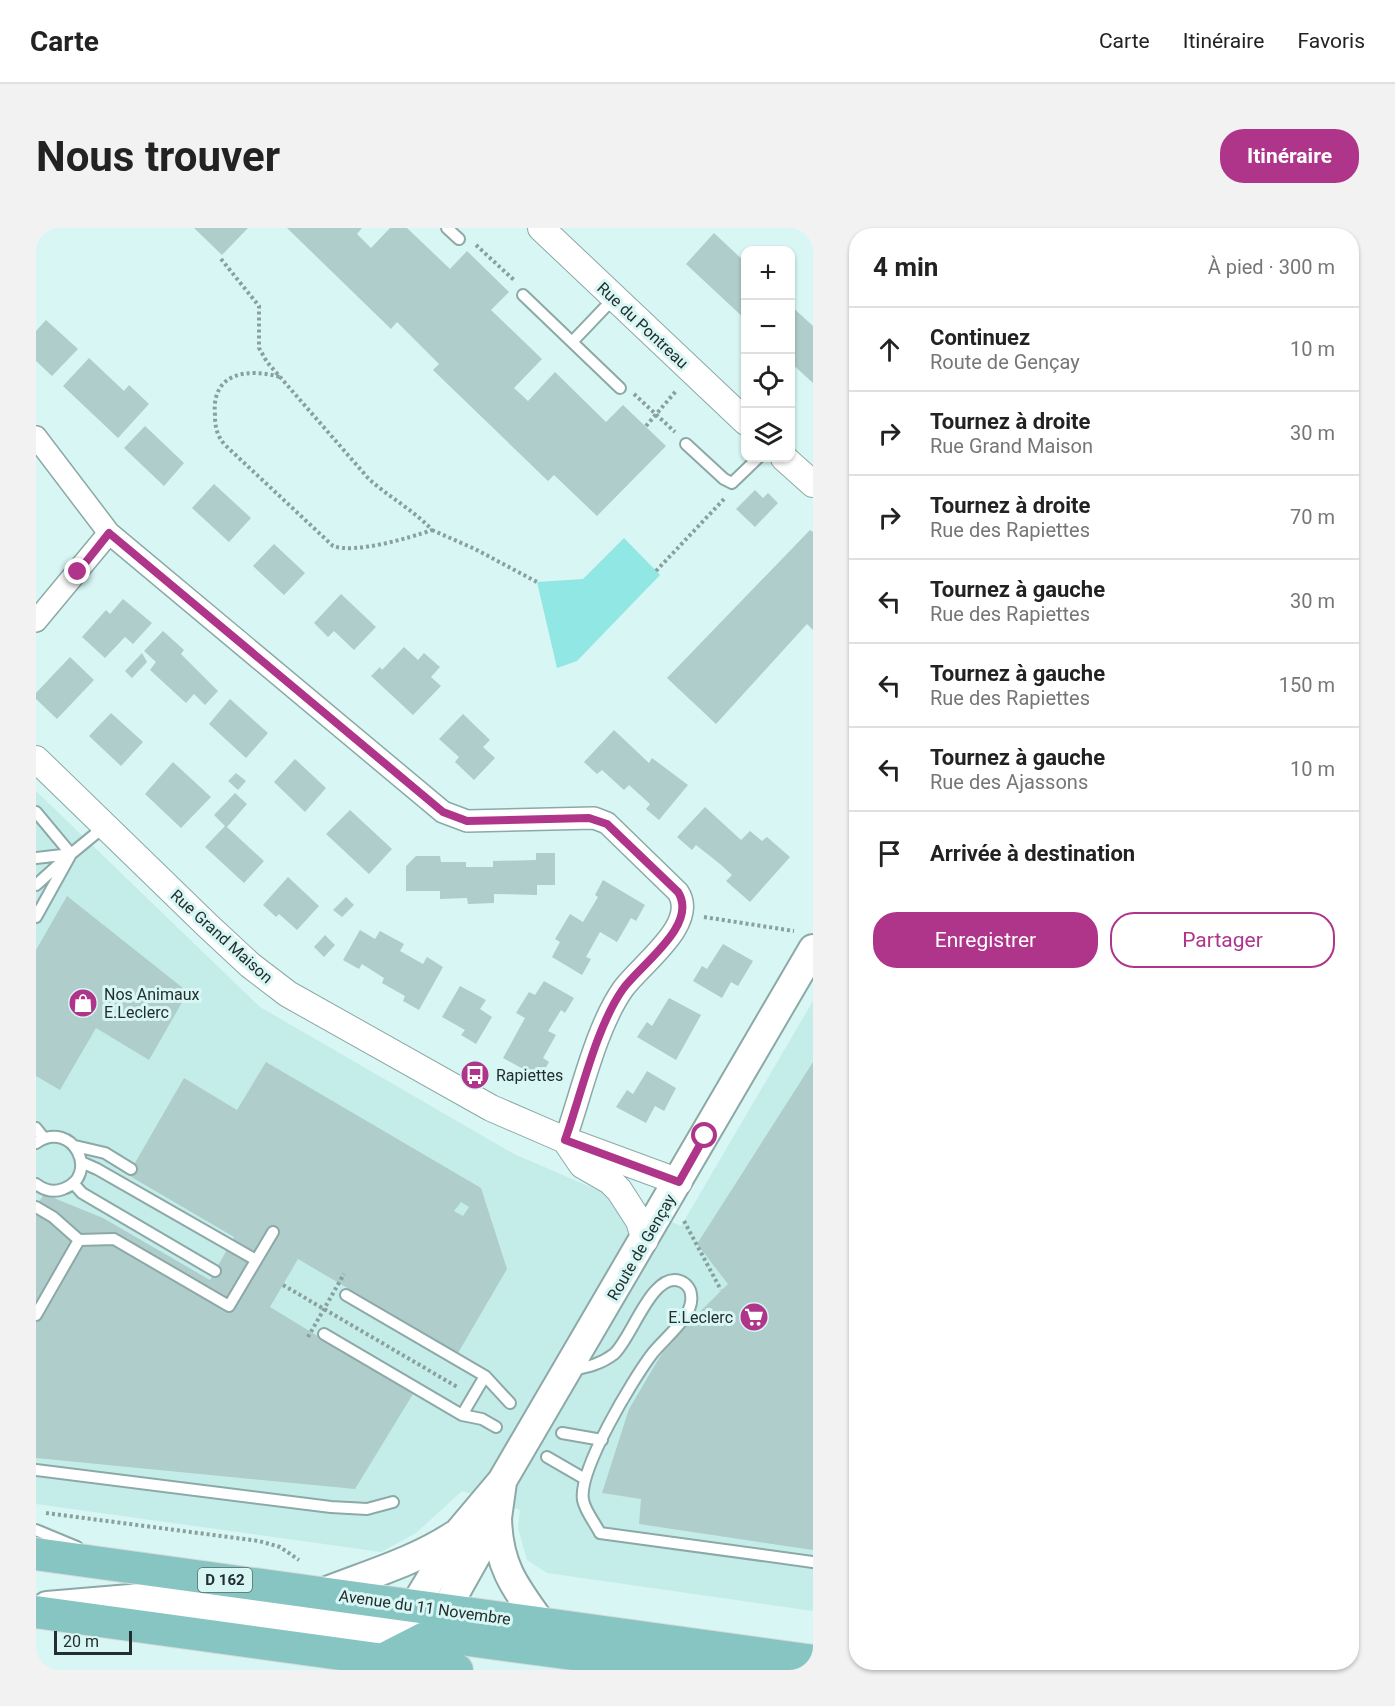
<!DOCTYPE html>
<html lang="fr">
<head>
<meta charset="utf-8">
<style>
	:root { --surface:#fff; --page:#f2f2f2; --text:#222; --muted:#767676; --line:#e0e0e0; --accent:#ae358a }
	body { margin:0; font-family:Roboto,sans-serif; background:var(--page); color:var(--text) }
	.controls { position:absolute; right:18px; top:18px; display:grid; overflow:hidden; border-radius:12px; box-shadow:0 2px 4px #0004 }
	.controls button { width:54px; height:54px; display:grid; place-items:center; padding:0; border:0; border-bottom:2px solid var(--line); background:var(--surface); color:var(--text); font:30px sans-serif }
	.scale { position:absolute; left:18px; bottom:15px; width:78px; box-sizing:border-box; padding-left:6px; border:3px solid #232f2e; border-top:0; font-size:16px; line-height:21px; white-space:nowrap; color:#232f2e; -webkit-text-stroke:4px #d7f6f4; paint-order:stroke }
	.stop { position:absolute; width:18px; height:18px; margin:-14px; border:4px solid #ae358a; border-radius:50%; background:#fff }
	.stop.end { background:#ae358a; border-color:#fff; box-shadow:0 2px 6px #0008 }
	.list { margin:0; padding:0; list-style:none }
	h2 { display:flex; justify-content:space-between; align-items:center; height:78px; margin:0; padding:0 24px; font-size:26px }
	h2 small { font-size:20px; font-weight:400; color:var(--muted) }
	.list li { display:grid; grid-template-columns:39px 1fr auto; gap:18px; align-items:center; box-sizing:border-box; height:84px; padding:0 24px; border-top:2px solid var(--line) }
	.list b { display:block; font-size:22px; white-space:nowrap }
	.list p { margin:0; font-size:20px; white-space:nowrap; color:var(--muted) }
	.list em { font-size:20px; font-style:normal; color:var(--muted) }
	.actions { display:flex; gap:12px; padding:18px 24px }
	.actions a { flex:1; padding:14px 0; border:2px solid var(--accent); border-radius:24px; text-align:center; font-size:21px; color:var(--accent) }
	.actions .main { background:var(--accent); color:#fff }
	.icon { flex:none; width:33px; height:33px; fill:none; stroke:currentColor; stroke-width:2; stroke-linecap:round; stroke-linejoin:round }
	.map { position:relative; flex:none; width:777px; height:1442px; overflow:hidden; border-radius:24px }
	header { display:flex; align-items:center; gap:36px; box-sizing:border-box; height:84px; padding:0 30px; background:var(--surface); border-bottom:2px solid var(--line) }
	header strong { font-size:28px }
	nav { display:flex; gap:33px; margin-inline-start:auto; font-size:21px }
	.intro { display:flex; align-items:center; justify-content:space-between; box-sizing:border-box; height:144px; padding:0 36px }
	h1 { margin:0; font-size:42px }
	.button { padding:15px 27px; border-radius:24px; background:var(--accent); color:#fff; font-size:21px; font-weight:700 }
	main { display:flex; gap:36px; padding:0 36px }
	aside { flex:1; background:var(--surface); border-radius:24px; box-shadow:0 2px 4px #0004 }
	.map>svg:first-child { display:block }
	.built { fill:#c4edea }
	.green { fill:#91e7e3 }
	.building { fill:#afcdcb; fill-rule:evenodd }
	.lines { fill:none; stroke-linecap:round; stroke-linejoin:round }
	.service-casing { stroke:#8ca9a7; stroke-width:14 }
	.minor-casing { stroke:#8ca9a7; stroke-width:24 }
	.tertiary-casing { stroke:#8ca9a7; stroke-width:28 }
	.secondary-casing { stroke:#8ca9a7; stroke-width:32 }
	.primary-casing { stroke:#d7dad9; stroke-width:34 }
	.path { stroke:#89a09e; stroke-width:4; stroke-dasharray:3 3; stroke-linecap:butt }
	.service { stroke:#fff; stroke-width:10 }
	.minor { stroke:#fff; stroke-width:21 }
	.tertiary { stroke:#fff; stroke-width:26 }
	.secondary { stroke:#fff; stroke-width:28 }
	.primary { stroke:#87c5c3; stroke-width:32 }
	.path-bridge { stroke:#89a09e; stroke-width:4; stroke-dasharray:3 3; stroke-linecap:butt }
	.route { stroke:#ae358a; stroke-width:8 }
	.labels { text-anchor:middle; stroke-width:6; stroke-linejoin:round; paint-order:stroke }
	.shield { fill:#d7f6f4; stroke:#596b69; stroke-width:1.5 }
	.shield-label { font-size:15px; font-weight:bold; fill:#232f2e }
	.street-label { font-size:16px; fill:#232f2e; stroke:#d7f6f4 }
	.poi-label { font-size:16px; fill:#232f2e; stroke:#d7f6f4; text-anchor:start }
</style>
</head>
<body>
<header>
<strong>Carte</strong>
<nav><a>Carte</a><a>Itinéraire</a><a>Favoris</a></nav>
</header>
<div class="intro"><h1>Nous trouver</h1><a class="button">Itinéraire</a></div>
<main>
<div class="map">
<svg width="777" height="1442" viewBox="0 0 777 1442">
	<rect width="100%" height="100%" fill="#d7f6f4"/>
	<path class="built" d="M0,563L224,779L478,926L645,998L777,773V1383L511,1345L491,1332L482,1300L484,1282L426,1263L380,1305L345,1324L0,1276Z"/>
	<path class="green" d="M588,310L624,347L541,433L521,440L501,354L547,351Z"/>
	<path class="building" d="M158,0H212L186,27Z
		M251,0H326L321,6L335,20L354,0H371L414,41L431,23L473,64L455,82L506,131L478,160L492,173L519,144L570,194L587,177L630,218L561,288L518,247L512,253L397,142L403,136L361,94L355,101Z
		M678,5L710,35V92L650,36Z
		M754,77L777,98V155L754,134Z
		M10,92L42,121L16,148L0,133V103Z
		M53,130L88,163L93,157L113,176L82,210L27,158Z
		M109,198L148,235L128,258L88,220Z
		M178,256L215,290L193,314L156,280Z
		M719,262L727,270L732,265L742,275L719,299L700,281Z
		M774,302L777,304V402L771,396L680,496L631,450Z
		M238,316L269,345L248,367L217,338Z
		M305,366L340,399L318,422L298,403L292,409L278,395Z
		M87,371L116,395L97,416L89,409L69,430L46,409L70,382L74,386Z
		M127,403L148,422L145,426L182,463L169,477L158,466L150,475L114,442L120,434L108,423Z
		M368,419L382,432L388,425L404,439L395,449L405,458L377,487L335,448L344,439L346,442Z
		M106,425L111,434L96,450L89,443Z
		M34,429L58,452L21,491L0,471V465Z
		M194,471L232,505L210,530L173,496Z
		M75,485L107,514L85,538L53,508Z
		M427,486L454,512L447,519L459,530L438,552L419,534L423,529L403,511Z
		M578,502L613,535L616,530L652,557L623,592L610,581L614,576L593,557L588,562L566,542L561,546L548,534Z
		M259,531L290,560L269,584L238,554Z
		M137,534L175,569L145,600L109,566Z
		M200,545L210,553L202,562L192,553Z
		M199,565L211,576L191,599L228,633L208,655L169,619L189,598L178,587Z
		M669,579L705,612L714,603L726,613L731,609L754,629L714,674L690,653L696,647L684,636L660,617L656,622L641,609Z
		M314,582L356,621L333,646L290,606Z
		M500,625H519V657H501V667L458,666V675L432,676L431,670L404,671V663H370V638L380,628H404L405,634H430V639H457V633L500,632Z
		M252,649L283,678L261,702L243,686L240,689L227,677Z
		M567,652L609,677L600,693L595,690L581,714L564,704L550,729L555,731L546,747L516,729L524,714L519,711L534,686L547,694L562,669L559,667Z
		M31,668L152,764L113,832L60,800L24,862L0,848V722Z
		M310,669L318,677L306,689L297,682Z
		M324,702L339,711L344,703L368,716L364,723L387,736L391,729L407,739L383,782L367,773L369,768L346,755L348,750L326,736L323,741L307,732Z
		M289,707L299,717L288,729L278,719Z
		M687,716L717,733L702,758L695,754L686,770L657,753L666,738L671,741Z
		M508,753L538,770L529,785L525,782L512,803L520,807L507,830L513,834L504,850L467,830L489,790L480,785L493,764L499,767Z
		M424,758L450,772L444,781L456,789L440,816L425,807L429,802L406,789Z
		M633,770L665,787L640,832L601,809L611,794L616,798Z
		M230,834L445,960L471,1041L422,1125L262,1031L234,1079L377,1166L319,1261L0,1230V979L8,966L67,990L174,1052L198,1009L92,947L148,850L201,882ZM425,974L433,979L427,988L418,983Z
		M777,834V1322L603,1296L605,1271L566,1265L593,1181L632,1115L692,1056L661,1016Z
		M611,843L640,860L628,883L619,878L610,895L580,879L591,862L597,866Z"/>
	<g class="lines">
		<g class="service-casing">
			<path id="service" d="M411,0L423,11
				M487,67L584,160
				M536,114L578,70
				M650,216L688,251L696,255L722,230
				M0,584L35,626
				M0,630L35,626
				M0,657L30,630
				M0,689L35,626L69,598
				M0,900L8,910
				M0,915C37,890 65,948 27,961C17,965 8,962 0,956
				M39,918L69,925L95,941
				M45,934L61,941L220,1032
				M37,955L46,965L179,1043
				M0,979L17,989L43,1012L78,1011L193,1078L237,1004
				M310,1067L449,1148L474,1175
				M0,1087L43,1012
				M288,1106L426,1187L446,1191L460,1199
				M536,1142C552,1139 565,1136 578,1126C596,1110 616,1043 644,1053C650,1055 655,1061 655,1067C659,1088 628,1110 616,1126C597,1151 542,1242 547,1272C549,1283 559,1295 564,1305L777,1334
				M426,1187L449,1148
				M526,1205L566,1212
				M511,1229L549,1251
				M0,1242L295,1279L331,1281L357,1274
				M0,1302L41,1319"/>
		</g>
		<g class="minor-casing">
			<path id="minor" d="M0,209L73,305L0,393
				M73,305L407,584L431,593L558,590L571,595L642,664C663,696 604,737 587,761C560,799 545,867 529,912"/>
		</g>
		<g class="tertiary-casing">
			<path id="tertiary" d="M505,0L710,194
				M748,230L777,256
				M0,531L171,697L214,737L252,766L455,880L529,912L643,954
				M529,912L546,937L574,953L583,962L603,993L609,1012"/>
		</g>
		<g class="secondary-casing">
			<path id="secondary" d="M461,1290C462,1337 478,1358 505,1395
				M286,1365C331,1347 378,1334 419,1307
				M379,1377L423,1304L466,1253L777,721
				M11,1378L106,1370L363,1405L410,1381L461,1290L466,1254"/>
		</g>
		<g class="primary-casing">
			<path id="primary" d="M0,1326L777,1433
				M0,1384L421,1442
				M346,1432L395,1407L650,1441H710"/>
		</g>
		<path class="path" d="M440,17L479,53
			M185,31L223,78V120L231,134L332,250C352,269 378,282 396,302C373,310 319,326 297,318L189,217C181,208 179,199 179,187C175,144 212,140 244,149
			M598,166L639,204
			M610,198L640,163
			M396,302L439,321L501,354
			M620,343L689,270
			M668,689L758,703
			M648,993L685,1062
			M247,1057L423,1160
			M10,1285L223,1313L244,1319L263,1332"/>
		<use href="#service" class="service"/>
		<use href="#minor" class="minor"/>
		<use href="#tertiary" class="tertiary"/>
		<use href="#secondary" class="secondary"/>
		<use href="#primary" class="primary"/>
		<path class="path-bridge" d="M272,1109L308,1046"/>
	</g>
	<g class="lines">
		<path class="route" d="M42,344L73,305L407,584L431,593L553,590L571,596L642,664C663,697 604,737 587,761C560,799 545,867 529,912L643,954L669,908"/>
	</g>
	<defs>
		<g id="shop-disc" transform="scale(1.5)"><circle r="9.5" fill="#ae358a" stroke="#d7f6f4"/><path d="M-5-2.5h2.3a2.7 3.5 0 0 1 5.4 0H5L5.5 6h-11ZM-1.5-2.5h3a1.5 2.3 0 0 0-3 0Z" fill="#fff"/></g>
		<g id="bus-disc" transform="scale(1.5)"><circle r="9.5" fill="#ae358a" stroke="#d7f6f4"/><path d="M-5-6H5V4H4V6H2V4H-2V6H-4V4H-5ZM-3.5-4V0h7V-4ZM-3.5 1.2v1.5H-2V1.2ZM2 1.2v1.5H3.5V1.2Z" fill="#fff"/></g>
		<g id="supermarket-disc" transform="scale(1.5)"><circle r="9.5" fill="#ae358a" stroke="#d7f6f4"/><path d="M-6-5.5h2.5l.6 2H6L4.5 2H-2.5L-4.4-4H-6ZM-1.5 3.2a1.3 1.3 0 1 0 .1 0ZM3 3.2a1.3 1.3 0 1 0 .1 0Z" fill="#fff"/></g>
	</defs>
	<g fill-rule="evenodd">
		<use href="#shop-disc" x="47" y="775"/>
		<use href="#bus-disc" x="439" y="847"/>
		<use href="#supermarket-disc" x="718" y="1089"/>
	</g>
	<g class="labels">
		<rect class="shield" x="162" y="1340" width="54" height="24" rx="4.5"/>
		<g class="shield-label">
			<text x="189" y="1357">D 162</text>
		</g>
		<g class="street-label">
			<text transform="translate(607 97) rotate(43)" y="6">Rue du Pontreau</text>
			<text transform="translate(186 708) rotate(42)" y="6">Rue Grand Maison</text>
			<text transform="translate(605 1019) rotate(-60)" y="6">Route de Gençay</text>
			<text transform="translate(389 1379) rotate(8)" y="6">Avenue du 11 Novembre</text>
		</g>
		<g class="poi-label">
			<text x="68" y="772">Nos Animaux<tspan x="68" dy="18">E.Leclerc</tspan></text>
			<text x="460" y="853">Rapiettes</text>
			<text x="697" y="1095" text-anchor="end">E.Leclerc</text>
		</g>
	</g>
</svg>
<div class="controls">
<button>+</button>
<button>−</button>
<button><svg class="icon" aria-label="locate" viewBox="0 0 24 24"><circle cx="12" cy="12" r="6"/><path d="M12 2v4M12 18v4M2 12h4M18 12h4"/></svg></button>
<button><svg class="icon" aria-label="layers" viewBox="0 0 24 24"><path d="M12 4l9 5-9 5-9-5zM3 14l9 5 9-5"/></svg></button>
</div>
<div class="scale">20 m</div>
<div class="stop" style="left:669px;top:908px"></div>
<div class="stop end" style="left:42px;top:344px"></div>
</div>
<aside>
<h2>4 min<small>À pied · 300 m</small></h2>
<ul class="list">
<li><svg class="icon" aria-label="ahead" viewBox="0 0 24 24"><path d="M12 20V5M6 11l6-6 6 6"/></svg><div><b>Continuez</b><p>Route de Gençay</p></div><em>10 m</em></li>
<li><svg class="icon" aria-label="right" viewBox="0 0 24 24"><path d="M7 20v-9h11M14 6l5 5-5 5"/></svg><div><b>Tournez à droite</b><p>Rue Grand Maison</p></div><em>30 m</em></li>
<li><svg class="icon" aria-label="right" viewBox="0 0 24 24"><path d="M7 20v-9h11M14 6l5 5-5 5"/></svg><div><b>Tournez à droite</b><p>Rue des Rapiettes</p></div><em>70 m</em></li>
<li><svg class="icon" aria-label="left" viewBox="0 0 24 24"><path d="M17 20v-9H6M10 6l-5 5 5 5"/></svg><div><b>Tournez à gauche</b><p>Rue des Rapiettes</p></div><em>30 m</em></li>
<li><svg class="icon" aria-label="left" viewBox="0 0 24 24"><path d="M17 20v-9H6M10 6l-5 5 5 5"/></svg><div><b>Tournez à gauche</b><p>Rue des Rapiettes</p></div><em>150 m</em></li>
<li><svg class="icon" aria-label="left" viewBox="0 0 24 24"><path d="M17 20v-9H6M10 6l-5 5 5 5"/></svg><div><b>Tournez à gauche</b><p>Rue des Ajassons</p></div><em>10 m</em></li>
<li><svg class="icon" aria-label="arrive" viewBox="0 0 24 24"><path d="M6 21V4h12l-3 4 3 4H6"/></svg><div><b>Arrivée à destination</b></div></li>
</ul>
<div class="actions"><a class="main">Enregistrer</a><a>Partager</a></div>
</aside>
</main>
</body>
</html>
